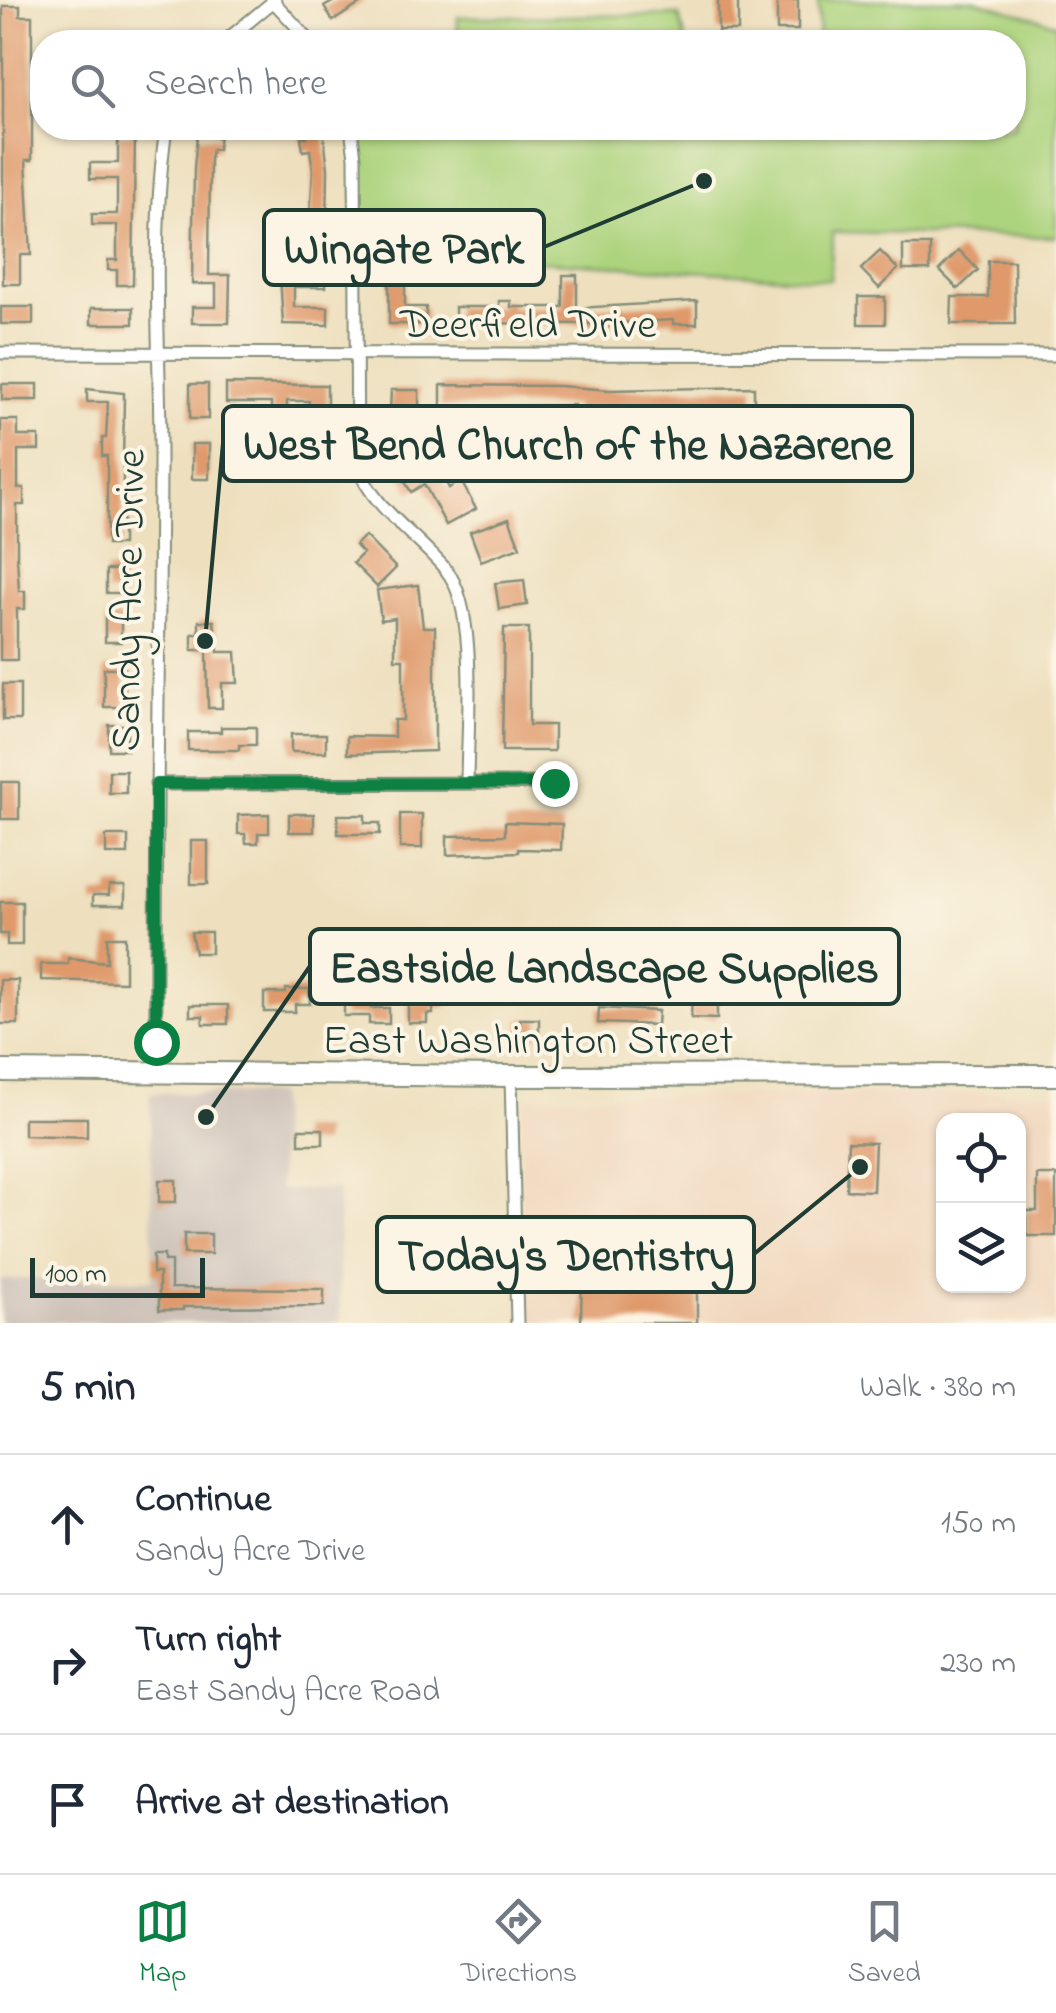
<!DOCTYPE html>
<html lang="en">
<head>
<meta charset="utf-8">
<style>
	:root { --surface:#fff; --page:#f6f6f7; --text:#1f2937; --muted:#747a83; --line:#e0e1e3; --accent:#0b8043 }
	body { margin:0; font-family:"Indie Flower",sans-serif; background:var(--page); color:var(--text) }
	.controls { position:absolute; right:30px; bottom:30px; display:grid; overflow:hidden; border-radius:20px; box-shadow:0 2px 8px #0004 }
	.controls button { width:90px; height:90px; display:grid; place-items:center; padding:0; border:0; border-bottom:2px solid var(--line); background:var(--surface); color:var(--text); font:50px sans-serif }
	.scale { position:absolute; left:30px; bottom:25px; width:175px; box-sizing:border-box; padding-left:10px; border:5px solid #1f3d34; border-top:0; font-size:28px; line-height:35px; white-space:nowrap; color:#1f3d34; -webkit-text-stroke:8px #fcf5e5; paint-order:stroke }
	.stop { position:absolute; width:30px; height:30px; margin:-22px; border:8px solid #0b8043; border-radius:50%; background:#fff }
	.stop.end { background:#0b8043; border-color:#fff; box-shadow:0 2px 10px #0008 }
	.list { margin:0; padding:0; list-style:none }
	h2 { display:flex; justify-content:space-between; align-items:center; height:130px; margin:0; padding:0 40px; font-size:42px }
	h2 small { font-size:32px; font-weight:400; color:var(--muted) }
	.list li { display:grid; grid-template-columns:65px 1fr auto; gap:30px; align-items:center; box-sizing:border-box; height:140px; padding:0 40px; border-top:2px solid var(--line) }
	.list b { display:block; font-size:38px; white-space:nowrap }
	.list p { margin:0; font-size:32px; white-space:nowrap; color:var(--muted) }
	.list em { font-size:32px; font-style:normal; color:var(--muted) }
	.icon { flex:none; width:55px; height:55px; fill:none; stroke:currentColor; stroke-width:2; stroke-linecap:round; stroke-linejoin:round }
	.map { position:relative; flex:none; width:1056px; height:1323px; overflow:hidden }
	.search { position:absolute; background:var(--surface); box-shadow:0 2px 8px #0004; left:30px; right:30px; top:30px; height:110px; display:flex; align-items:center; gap:25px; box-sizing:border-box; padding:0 35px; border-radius:40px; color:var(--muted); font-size:38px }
	.sheet { height:550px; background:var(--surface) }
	nav { display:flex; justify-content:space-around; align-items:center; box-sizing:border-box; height:140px; border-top:2px solid var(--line); background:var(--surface); font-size:28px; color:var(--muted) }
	nav a { display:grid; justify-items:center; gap:5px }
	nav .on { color:var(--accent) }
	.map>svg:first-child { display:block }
	.built { fill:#f0d6bc; fill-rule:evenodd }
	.industrial { fill:#cec2b9 }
	.green { fill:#acd37d; stroke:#668858; stroke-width:2.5 }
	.building { fill:#df996a }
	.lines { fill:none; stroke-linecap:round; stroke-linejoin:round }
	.minor-casing { stroke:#868e7a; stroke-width:15 }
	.primary-casing { stroke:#868e7a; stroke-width:24 }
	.minor { stroke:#fff; stroke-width:11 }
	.primary { stroke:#fff; stroke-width:20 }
	.route { stroke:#0b8043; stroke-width:12 }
	.labels { text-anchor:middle; stroke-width:8; stroke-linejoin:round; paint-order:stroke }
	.street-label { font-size:42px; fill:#1f3d34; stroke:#fcf5e5 }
	.leader { fill:none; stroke:#1f3d34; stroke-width:4 }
	.callout-dot { fill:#1f3d34; stroke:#fcf5e5; stroke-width:4 }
	.callout { fill:#fcf5e5; stroke:#1f3d34; stroke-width:4 }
	.callout-label { font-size:45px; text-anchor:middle; font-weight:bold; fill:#1f3d34 }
</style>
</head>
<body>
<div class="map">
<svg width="1056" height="1323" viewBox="0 0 1056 1323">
	<rect width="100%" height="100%" fill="#fcf5e5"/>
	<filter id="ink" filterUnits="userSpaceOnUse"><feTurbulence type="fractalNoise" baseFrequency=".01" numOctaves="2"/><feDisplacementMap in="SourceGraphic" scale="20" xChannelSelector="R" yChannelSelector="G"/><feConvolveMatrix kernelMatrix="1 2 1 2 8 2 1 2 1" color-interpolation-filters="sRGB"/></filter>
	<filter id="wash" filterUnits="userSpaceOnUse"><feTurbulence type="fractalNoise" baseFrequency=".0048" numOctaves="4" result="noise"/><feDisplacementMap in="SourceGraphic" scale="40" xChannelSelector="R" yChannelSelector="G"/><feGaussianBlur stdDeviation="2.25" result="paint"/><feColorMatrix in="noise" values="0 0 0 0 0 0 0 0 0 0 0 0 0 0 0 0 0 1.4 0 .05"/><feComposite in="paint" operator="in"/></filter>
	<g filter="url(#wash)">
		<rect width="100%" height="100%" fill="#eee0bf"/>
		<path class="built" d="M1056,1093V1323H524L521,1107L529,1097ZM944,1120H1018V1286H944Z"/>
		<path class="industrial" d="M150,1093L278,1094L279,1190L338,1189L340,1323H0V1279L153,1280Z"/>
		<path class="green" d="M818,0H975L1056,24V237L833,232L830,280L355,249V128H1014V42H819Z
			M679,15L686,42H457L458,17Z"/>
		<g id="blocks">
			<path class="building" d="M336,0H366L333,21L324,7Z
				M718,0H738V31H718Z
				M777,0H798V30H777Z
				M3,6H20V16H32V160H26L31,255H20V284H3Z
				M317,128H323L328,169L326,287H294V307H328V325L283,324L280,276H306L313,170L310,150L303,151L301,137H307L306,129Z
				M118,134H135L133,285H117V270H108V260H117V225H92V214H117V179H90V163H118Z
				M197,136L219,138L218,150L212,149L210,159L209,275H230L229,323H192V307H216V284H192L194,168Z
				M903,245H930V270H903Z
				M959,250L978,270L958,289L939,270Z
				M880,251L898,269L879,288L861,269Z
				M988,261H1014L1015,324H951L952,297H988Z
				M419,262H433V275H405V307H426V324H389V266H419Z
				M563,275H577V308L697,301V324H673V320L596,324L455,323V307H499V301H511V307H563Z
				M858,297H885V324H858Z
				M1,307H33V324H1Z
				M91,308H133V324H91Z
				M2,384H38V400H2Z
				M190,384H208V419H190Z
				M226,384L327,385V421H309V401H287V413H271V403H226Z
				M441,385L560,386L609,390L754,387V414L609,413V417H574V405L441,407Z
				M87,389L124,393L122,545H107V456H102V438H106L108,402H87Z
				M391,390H419V407H406V434H389Z
				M1,420H18V436H39V450H18V488H24V505H17V557L19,591H25V609H17V660H0Z
				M192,444H209V479H192Z
				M425,447L449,488L461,481L476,509L446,525L424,484L411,492L395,465Z
				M509,518L520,547L481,561L470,532Z
				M365,536L396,568L377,587L353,563L363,553L355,545Z
				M106,570H122V593H106Z
				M524,580L527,605L499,609L495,583Z
				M418,585L423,627H435V751L347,754V736L394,737V720H403V659H395V618L381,620L377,590Z
				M105,618H121V642H105Z
				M199,621H214L218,652H236L238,683H222V708H208L207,650H192V634H199Z
				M504,628H529V725H554V751H502Z
				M104,668H125V707H104Z
				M3,684H20V720H3Z
				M109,725H127V750H109Z
				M221,727H256V745H239V750H188V732H221Z
				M291,734H326V752H291Z
				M109,771H126V793H109Z
				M1,782H19V819H1Z
				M269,814V833H258V843H246L245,834H238V815Z
				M289,814H314V832H289Z
				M400,814H422V848H400Z
				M338,815H365V823H380V834H338Z
				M505,822L562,824L561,850L518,849V852L447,855V836L505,835Z
				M106,836H128V854H106Z
				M191,841H208V884H191Z
				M109,886H125V905H93V895H109Z
				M0,902H22V945H7V934H0Z
				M191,932H211V953H195Z
				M107,937H125V982L41,980V964H68V958L107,962Z
				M687,976L724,977L723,990L717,989V1019L691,1018L692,989H687Z
				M0,980H18V1024H0Z
				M286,989H309L310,1004H295V1012H264V993H286Z
				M344,991H371V1008H389V1024H369V1016H344Z
				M431,992H446V1007H433V1014H427V1023H408V1003H431Z
				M190,1005H228V1024H203V1016H190Z
				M599,1008L658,1011L657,1025L598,1023Z
				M520,1019H539V1036H520Z
				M24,1118H87V1137L24,1135Z
				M299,1129H323V1144H299Z
				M848,1142L875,1143L873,1191L846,1190Z
				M1037,1175H1056V1236H1026V1211H1037Z
				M159,1180H176V1202H159Z
				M184,1234H211V1254H184Z
				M153,1255H164V1261H171V1288L324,1289V1306L183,1307V1310H159V1273H153Z
				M615,1263H697V1323H581L582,1268H615Z"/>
		</g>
	</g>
	<g filter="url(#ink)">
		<use href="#blocks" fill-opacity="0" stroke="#868e7a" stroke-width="2.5"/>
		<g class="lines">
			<g class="minor-casing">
				<path id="minor" d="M272,0L311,42
					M224,42L275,0
					M351,128L355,157L357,465C374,510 416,534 446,570C479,609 467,731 467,783
					M0,353L1056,355
					M156,784L554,783
					M156,1074C155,872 159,670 160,468C161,356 150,238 166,128
					M511,1076L517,1323"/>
			</g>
			<g class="primary-casing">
				<path id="primary" d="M0,1071L511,1076L1056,1075"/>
			</g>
			<use href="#minor" class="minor"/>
			<use href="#primary" class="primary"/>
		</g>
	</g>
	<g class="lines" filter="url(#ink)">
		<path class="route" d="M156,1042V784L554,783"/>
	</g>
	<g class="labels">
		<g class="street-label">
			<text x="528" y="337">Deerfield Drive</text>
			<text transform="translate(126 600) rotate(-89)" y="15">Sandy Acre Drive</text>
			<text x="528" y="1053">East Washington Street</text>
		</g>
	</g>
	<path class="leader" d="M704 181L544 247M205 641L223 443M206 1117L310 966M860 1167L754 1254"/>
	<g class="callout-dot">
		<circle cx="704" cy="181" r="10"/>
		<circle cx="205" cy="641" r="10"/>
		<circle cx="206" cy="1117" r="10"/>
		<circle cx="860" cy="1167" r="10"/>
	</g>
	<g class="callout">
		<rect x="264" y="210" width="280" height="75" rx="10"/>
		<rect x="223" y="406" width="689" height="75" rx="10"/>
		<rect x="310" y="929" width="589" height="75" rx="10"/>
		<rect x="377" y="1217" width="377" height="75" rx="10"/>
	</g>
	<g class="callout-label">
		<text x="404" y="263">Wingate Park</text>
		<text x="568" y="459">West Bend Church of the Nazarene</text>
		<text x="604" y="982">Eastside Landscape Supplies</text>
		<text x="566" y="1270">Today's Dentistry</text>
	</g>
</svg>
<div class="controls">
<button><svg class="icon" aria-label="locate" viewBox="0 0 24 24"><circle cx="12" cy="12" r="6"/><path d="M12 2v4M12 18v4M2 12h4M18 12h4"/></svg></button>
<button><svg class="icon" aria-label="layers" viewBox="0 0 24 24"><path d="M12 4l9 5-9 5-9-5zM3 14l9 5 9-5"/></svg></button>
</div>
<div class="scale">100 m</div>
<div class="stop" style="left:156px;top:1042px"></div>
<div class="stop end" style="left:554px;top:783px"></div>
<div class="search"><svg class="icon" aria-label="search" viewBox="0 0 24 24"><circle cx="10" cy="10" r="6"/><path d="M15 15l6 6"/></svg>Search here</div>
</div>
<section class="sheet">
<h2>5 min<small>Walk · 380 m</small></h2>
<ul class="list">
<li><svg class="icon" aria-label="ahead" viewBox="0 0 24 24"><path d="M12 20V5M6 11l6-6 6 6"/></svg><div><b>Continue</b><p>Sandy Acre Drive</p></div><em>150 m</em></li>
<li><svg class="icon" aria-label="right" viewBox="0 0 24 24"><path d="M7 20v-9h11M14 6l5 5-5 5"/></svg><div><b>Turn right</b><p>East Sandy Acre Road</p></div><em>230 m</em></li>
<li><svg class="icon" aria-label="arrive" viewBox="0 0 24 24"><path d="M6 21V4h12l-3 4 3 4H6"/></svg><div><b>Arrive at destination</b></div></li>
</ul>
</section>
<nav>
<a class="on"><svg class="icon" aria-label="map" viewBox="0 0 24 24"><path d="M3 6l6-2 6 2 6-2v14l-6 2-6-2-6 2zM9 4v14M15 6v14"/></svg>Map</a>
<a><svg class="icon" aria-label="directions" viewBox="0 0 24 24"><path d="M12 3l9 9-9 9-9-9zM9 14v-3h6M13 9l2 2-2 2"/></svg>Directions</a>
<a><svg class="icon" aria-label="saved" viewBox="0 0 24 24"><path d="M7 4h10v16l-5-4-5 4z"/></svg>Saved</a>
</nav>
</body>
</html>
